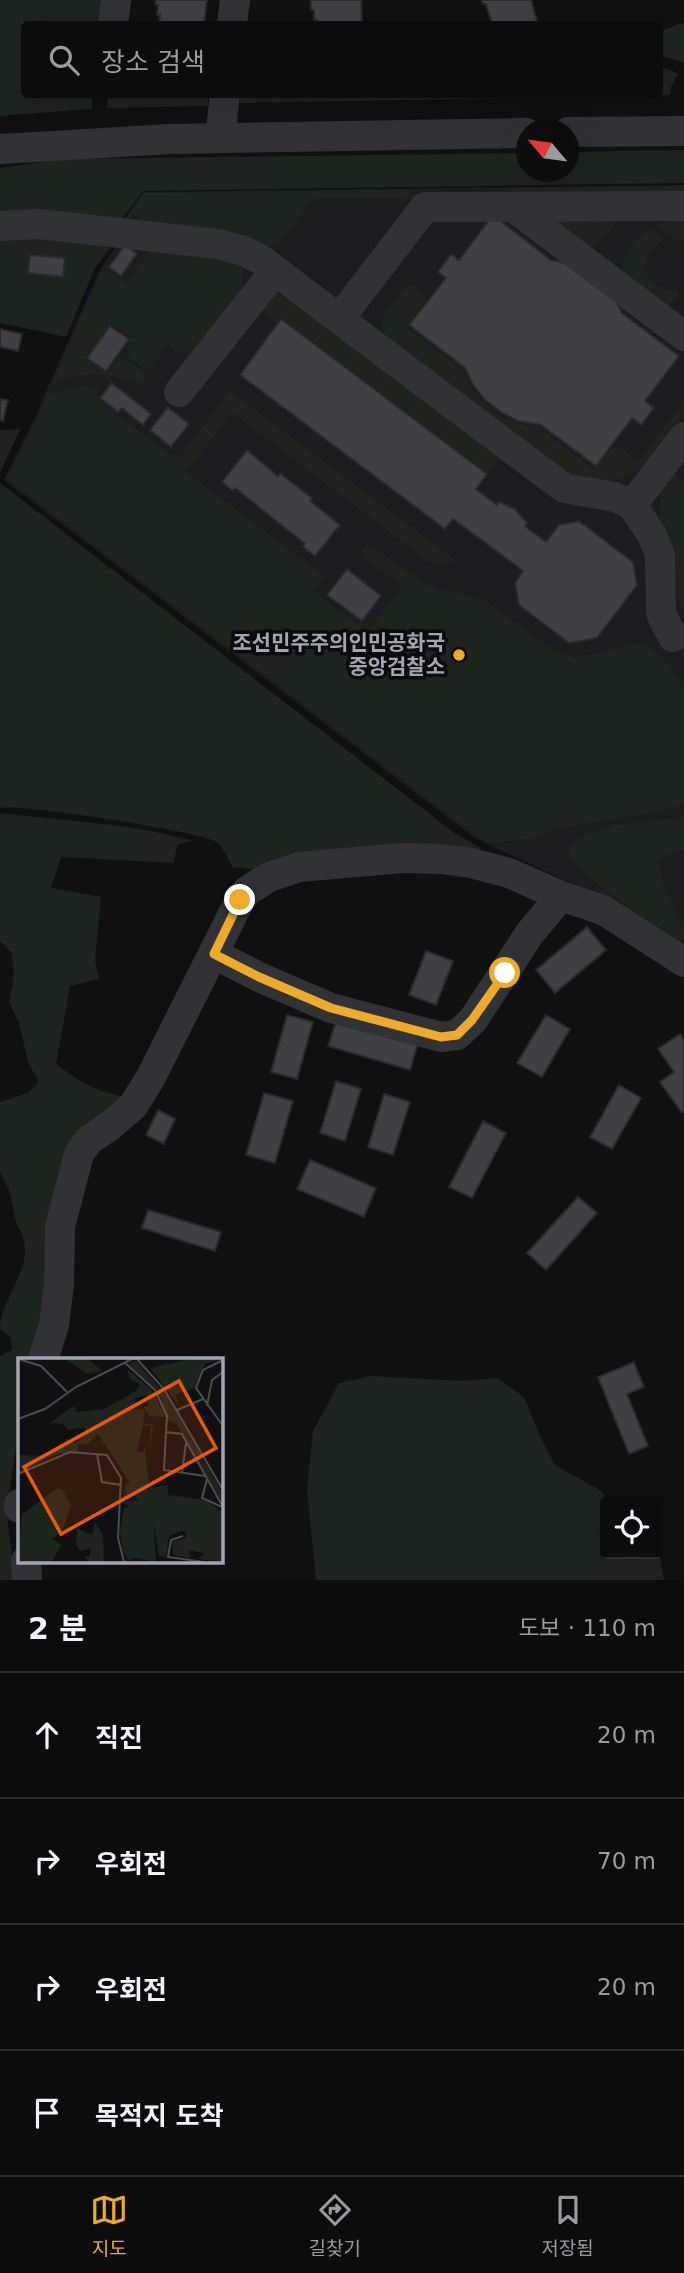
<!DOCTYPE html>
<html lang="ko">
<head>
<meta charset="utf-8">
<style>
	:root { --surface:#0c0c0d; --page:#1a1a1b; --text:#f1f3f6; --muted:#9a9b9d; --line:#2c2c2e; --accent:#eeab2b }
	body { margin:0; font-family:"DejaVu Sans","Noto Sans KR",sans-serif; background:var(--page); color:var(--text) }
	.controls { position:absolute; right:21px; bottom:21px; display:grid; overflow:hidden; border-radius:7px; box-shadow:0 7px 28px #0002 }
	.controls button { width:63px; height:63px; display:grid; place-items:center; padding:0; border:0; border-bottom:2px solid var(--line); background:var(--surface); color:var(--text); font:35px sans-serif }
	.compass { position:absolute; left:516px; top:119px; width:63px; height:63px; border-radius:50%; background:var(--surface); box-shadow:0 7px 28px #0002; rotate:299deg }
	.stop { position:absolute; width:21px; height:21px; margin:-16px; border:5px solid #eeab2b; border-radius:50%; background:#fff }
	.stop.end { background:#eeab2b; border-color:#fff; box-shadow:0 2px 7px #0008 }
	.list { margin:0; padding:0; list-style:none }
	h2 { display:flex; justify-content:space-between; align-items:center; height:91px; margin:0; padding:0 28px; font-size:30px }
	h2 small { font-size:23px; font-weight:400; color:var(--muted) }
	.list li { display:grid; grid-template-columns:46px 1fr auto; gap:21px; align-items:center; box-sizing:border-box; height:126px; padding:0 28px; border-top:2px solid var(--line) }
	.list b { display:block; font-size:26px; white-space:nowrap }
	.list em { font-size:23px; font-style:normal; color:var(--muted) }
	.icon { flex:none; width:38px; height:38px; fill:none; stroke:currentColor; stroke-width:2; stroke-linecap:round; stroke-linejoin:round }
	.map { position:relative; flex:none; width:684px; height:1580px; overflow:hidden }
	.search { position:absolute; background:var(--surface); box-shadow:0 7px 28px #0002; left:21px; right:21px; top:21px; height:77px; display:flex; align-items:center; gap:18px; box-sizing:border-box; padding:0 24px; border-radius:7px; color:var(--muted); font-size:26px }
	.sheet { height:595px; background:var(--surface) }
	nav { display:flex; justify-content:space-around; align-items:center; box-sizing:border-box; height:98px; border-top:2px solid var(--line); background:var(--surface); font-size:19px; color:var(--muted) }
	nav a { display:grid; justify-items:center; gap:4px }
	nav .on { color:var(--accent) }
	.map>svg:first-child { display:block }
	.built { fill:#1c1c1e }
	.green { fill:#1c241d }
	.building { fill:#3f4044; stroke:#2a2a2d; stroke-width:2 }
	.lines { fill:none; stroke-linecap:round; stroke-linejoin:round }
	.minor { stroke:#313236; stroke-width:30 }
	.route { stroke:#eeab2b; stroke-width:9 }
	.poi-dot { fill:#eeab2b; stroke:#0b0b0c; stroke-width:2.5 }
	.labels { text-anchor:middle; stroke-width:7; stroke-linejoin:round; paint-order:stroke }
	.poi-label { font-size:21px; font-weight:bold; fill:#a1a7b2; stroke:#0b0b0c; text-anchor:end }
	.inset-road { fill:none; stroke:#4a4c51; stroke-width:2 }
	.view { fill:#e8590c; fill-opacity:0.15; stroke:#e8590c; stroke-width:3.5 }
	.inset-edge { fill:none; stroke:#a1a7b2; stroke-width:3.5 }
</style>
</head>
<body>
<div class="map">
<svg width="684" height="1580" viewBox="0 0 684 1580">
	<rect width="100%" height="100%" fill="#101011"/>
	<path class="built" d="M684,185V953L606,900L475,838L4,480L32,424L99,271L117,245L124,220L143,192Z"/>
	<path class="green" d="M0,0H107L104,24H24V94L101,95V97L92,98V109L0,116Z
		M684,22V63L660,55V32Z
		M660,67L671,70L678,74L671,87L670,95L240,103L241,94H660Z
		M108,95V94L209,95L207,106L107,108Z
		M684,150V183L143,191L122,219L0,214V168L62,159L526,153V172H568L569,152Z
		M684,186V195L514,194L510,188Z
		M411,189L406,198L313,199L283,239L278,243L268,247L138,222L139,214H131V222L125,220L144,193Z
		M684,218V240L678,241L656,225Z
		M613,220L614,227L598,244L589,246L556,224L557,221Z
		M651,228L664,238C660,244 653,247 648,254C637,274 656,293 676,289L680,292L666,311L622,275C620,254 635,239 651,228Z
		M19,238L115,242L95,268L66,337L0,323V240Z
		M151,249L227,259L239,264L243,270V288L192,355L179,353L168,344L149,372L128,356L131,351L127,347L132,339L111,324L86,357L108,373L120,356L147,375L140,384C105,373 87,370 52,384L102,269L128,283Z
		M410,283L428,297L406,327L466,373L471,386L483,401L499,415L518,423L537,427L594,470L615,444L639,461L684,401V411L644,465L635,472L612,481L570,476L383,334C375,317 400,296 410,283Z
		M278,294L292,301L500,457L488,473L282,318L277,323L260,310L273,296Z
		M82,385L100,388L97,399L177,460L230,391L455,560L444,566L429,562L232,412L186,472L325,577L314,591L368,632L402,586L365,558L362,550L369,545L431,587L482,599L556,652L575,657L601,653L636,643L647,646L664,659L684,685V804L655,813L555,829L529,839L486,843L7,479L49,394Z
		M20,429L0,473V430Z
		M673,473L684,481V613L678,600L660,518V490Z
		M0,483L457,835L481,848L480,856L256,870L233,867C228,859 222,845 215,841C197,831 17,803 0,808Z
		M0,813C64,821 131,823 193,841L178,844L173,863L61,857L51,888L101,897L95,960L99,979L70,986L56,1064C84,1085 96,1091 130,1098L90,1132L36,1359L19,1360V1428L7,1506L8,1526L15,1580H0V1356L12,1350L11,1338L0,1329C1,1299 26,1278 25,1248C25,1236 18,1228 15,1218C13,1209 12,1200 9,1191C7,1184 2,1178 0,1172C0,1162 0,1116 0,1102L28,1093L39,1082L28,1062L19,1023L9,1002L14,976L12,953L0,941Z
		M684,818V850H676L659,861L662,882L684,931V938L677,944L583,872L570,858L569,845C601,821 646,822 684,818Z
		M371,1376L464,1381L497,1378L524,1397L540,1436L555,1465L598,1489L611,1501H605V1554H658V1546L664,1580H316L307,1489L313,1431L339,1383Z"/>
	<path class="building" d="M156,0H207L204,24H159L160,15H157L158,5H155Z
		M311,0H361L362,24H317V20H314V10H311Z
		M482,0H531L538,24H492L486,4H483Z
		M493,215L551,260L574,264L615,299L622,313L679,356L645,401L654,408L641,425L632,418L596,466L541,425L518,421L501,412L485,400L473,385L465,368L409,325L446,278L438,272L451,254L459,260Z
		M125,245L137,254L121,276L109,267Z
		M30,255L65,258L63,277L28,273Z
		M281,319L487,474L476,489L497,505L499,502L515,509L527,523L525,526L546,542L559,525L579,521L633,562L637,585L597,638L569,643L519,605L515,583L523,571L453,519L445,529L240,375Z
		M110,326L129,339L106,371L87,358Z
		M0,329L22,334L18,351L0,347Z
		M112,383L151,414L143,425L122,408L118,412L100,398Z
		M0,399L8,400L3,421L0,420Z
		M168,407L189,424L171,447L150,430Z
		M247,450L278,476L280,473L312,498L310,501L340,525L315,556L303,547L305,544L235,488L233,491L222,482Z
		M347,569L381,596L362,621L327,595Z
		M587,927L606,950L555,993L536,970Z
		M426,951L453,961L436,1005L409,995Z
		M287,1015L313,1022L297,1079L271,1072Z
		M546,1015L570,1029L542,1077L517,1063Z
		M337,1019L418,1043L410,1070L328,1046Z
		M680,1034L684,1041V1111L682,1113L660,1082L674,1072L658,1049Z
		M336,1081L361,1089L345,1141L320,1133Z
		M619,1085L641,1098L612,1149L590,1137Z
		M264,1093L293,1101L275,1163L246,1155Z
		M384,1094L410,1102L393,1155L368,1147Z
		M158,1110L175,1119L164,1144L146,1135Z
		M483,1121L506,1133L472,1198L449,1187Z
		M310,1160L376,1188L364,1217L297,1189Z
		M578,1197L597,1213L546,1270L527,1253Z
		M148,1210L221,1232L215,1251L142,1228Z
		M634,1362L644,1387L627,1394L648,1446L629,1454L598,1377Z"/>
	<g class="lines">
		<path class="minor" d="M113,24L116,0
			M232,24L235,0
			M568,132L684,131
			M220,138L225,94
			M0,149L170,139L526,133
			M513,207L684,336
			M0,226L39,224L218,244L244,251L260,259L339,319L425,207L684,206
			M339,319L564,488L615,497L632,505L684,437
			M179,392L275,271
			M632,505L652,535L660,555L661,607L662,616L673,637
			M214,954L259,977L331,1008L441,1037L457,1035L473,1020L530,933L561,896
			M43,1360L54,1325L59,1285L60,1227L79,1154L89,1140L111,1125L133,1106L151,1077L240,900L247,891L269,877L299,867L402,858L441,859L471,863L509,873L561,896L603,910L684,962
			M19,1504V1508
			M26,1561L27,1580"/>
	</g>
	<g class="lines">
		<path class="route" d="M240,900L214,954L259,977L331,1008L441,1037L457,1035L472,1020L505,973"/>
	</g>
	<circle class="poi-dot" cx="459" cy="655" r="7"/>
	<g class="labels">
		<g class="poi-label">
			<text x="445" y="650">조선민주주의인민공화국<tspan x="445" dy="24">중앙검찰소</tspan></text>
		</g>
	</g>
	<g transform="translate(18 1358)">
		<rect width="205" height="205" fill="#101011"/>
		<path d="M45,0H69L84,13L70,16ZM177,0H205L187,6L176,30L157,37L162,49L132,10ZM118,3L149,38L205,136V146L158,65L151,63L142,38L110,5ZM109,11L133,31L148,59L131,58L126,49L131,48L128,37L116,41L120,48L115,50L127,52L125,65L135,67L131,98L133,68L125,67L119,93L125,94L127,89L131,130L150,127V137L187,142L205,154V204L181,201L186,195L170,192L173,200L155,197L154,183L167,181L168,174L163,173L151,178L148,199L141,198L135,161L138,204L117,200L107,204L110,200L105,195L102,173L106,150L111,149L105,144L121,142L112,135L105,141L108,126L112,125L80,76L70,86H60V96L42,95L0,115V97L29,98L41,92L49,80L57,86L68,76L66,69L50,72L45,66L32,65L55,48L59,54L86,51L118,33L122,26L112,21ZM38,131H44L53,147L45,172L35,181L43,187L34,204H0L4,156ZM77,164L85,177L86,204H72L66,199L72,198L73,190L62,193L58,187L59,170L74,177Z" fill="#1c241d"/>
		<path class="inset-road" d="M118,0L146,31L205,132M139,0H165M0,1L23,8L49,34M205,2L185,12L178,30L205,68M106,4L137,32L149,58L148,74L164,76L205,149M189,48L194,22L205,14M159,52L185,41M0,61L27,51L58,29L116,0M148,74L146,112L187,118M79,96L84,124L103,127M164,115L168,85M0,116L52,94L89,97L103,120L100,180L106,204M189,121L184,140L204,149M165,178L153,182L150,199L186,204"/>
		<path class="view" d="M161,23L198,90L43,176L6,109Z"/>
		<rect width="205" height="205" class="inset-edge"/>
	</g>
</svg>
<div class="controls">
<button><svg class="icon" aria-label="locate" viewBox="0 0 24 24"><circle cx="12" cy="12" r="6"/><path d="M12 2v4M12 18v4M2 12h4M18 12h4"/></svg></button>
</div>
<svg class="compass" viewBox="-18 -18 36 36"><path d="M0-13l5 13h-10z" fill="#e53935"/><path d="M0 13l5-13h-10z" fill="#9a9b9d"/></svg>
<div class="stop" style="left:505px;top:973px"></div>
<div class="stop end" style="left:240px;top:900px"></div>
<div class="search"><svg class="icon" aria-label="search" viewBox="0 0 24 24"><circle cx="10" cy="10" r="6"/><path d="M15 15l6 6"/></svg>장소 검색</div>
</div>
<section class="sheet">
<h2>2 분<small>도보 · 110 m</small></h2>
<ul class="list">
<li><svg class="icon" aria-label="ahead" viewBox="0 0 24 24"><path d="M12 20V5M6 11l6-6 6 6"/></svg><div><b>직진</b></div><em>20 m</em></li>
<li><svg class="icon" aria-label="right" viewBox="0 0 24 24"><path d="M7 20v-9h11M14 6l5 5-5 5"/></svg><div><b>우회전</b></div><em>70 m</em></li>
<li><svg class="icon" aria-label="right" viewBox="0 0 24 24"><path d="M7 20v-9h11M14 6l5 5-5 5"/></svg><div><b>우회전</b></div><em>20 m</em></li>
<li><svg class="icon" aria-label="arrive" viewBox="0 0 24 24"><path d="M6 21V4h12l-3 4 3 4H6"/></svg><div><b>목적지 도착</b></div></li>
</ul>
</section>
<nav>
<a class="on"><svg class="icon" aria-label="map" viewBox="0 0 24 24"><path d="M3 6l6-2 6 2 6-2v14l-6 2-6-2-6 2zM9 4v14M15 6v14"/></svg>지도</a>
<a><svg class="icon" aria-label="directions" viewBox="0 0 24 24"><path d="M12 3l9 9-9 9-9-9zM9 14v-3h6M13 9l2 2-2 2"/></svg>길찾기</a>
<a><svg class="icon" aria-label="saved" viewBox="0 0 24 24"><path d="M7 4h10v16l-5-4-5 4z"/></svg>저장됨</a>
</nav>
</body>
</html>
